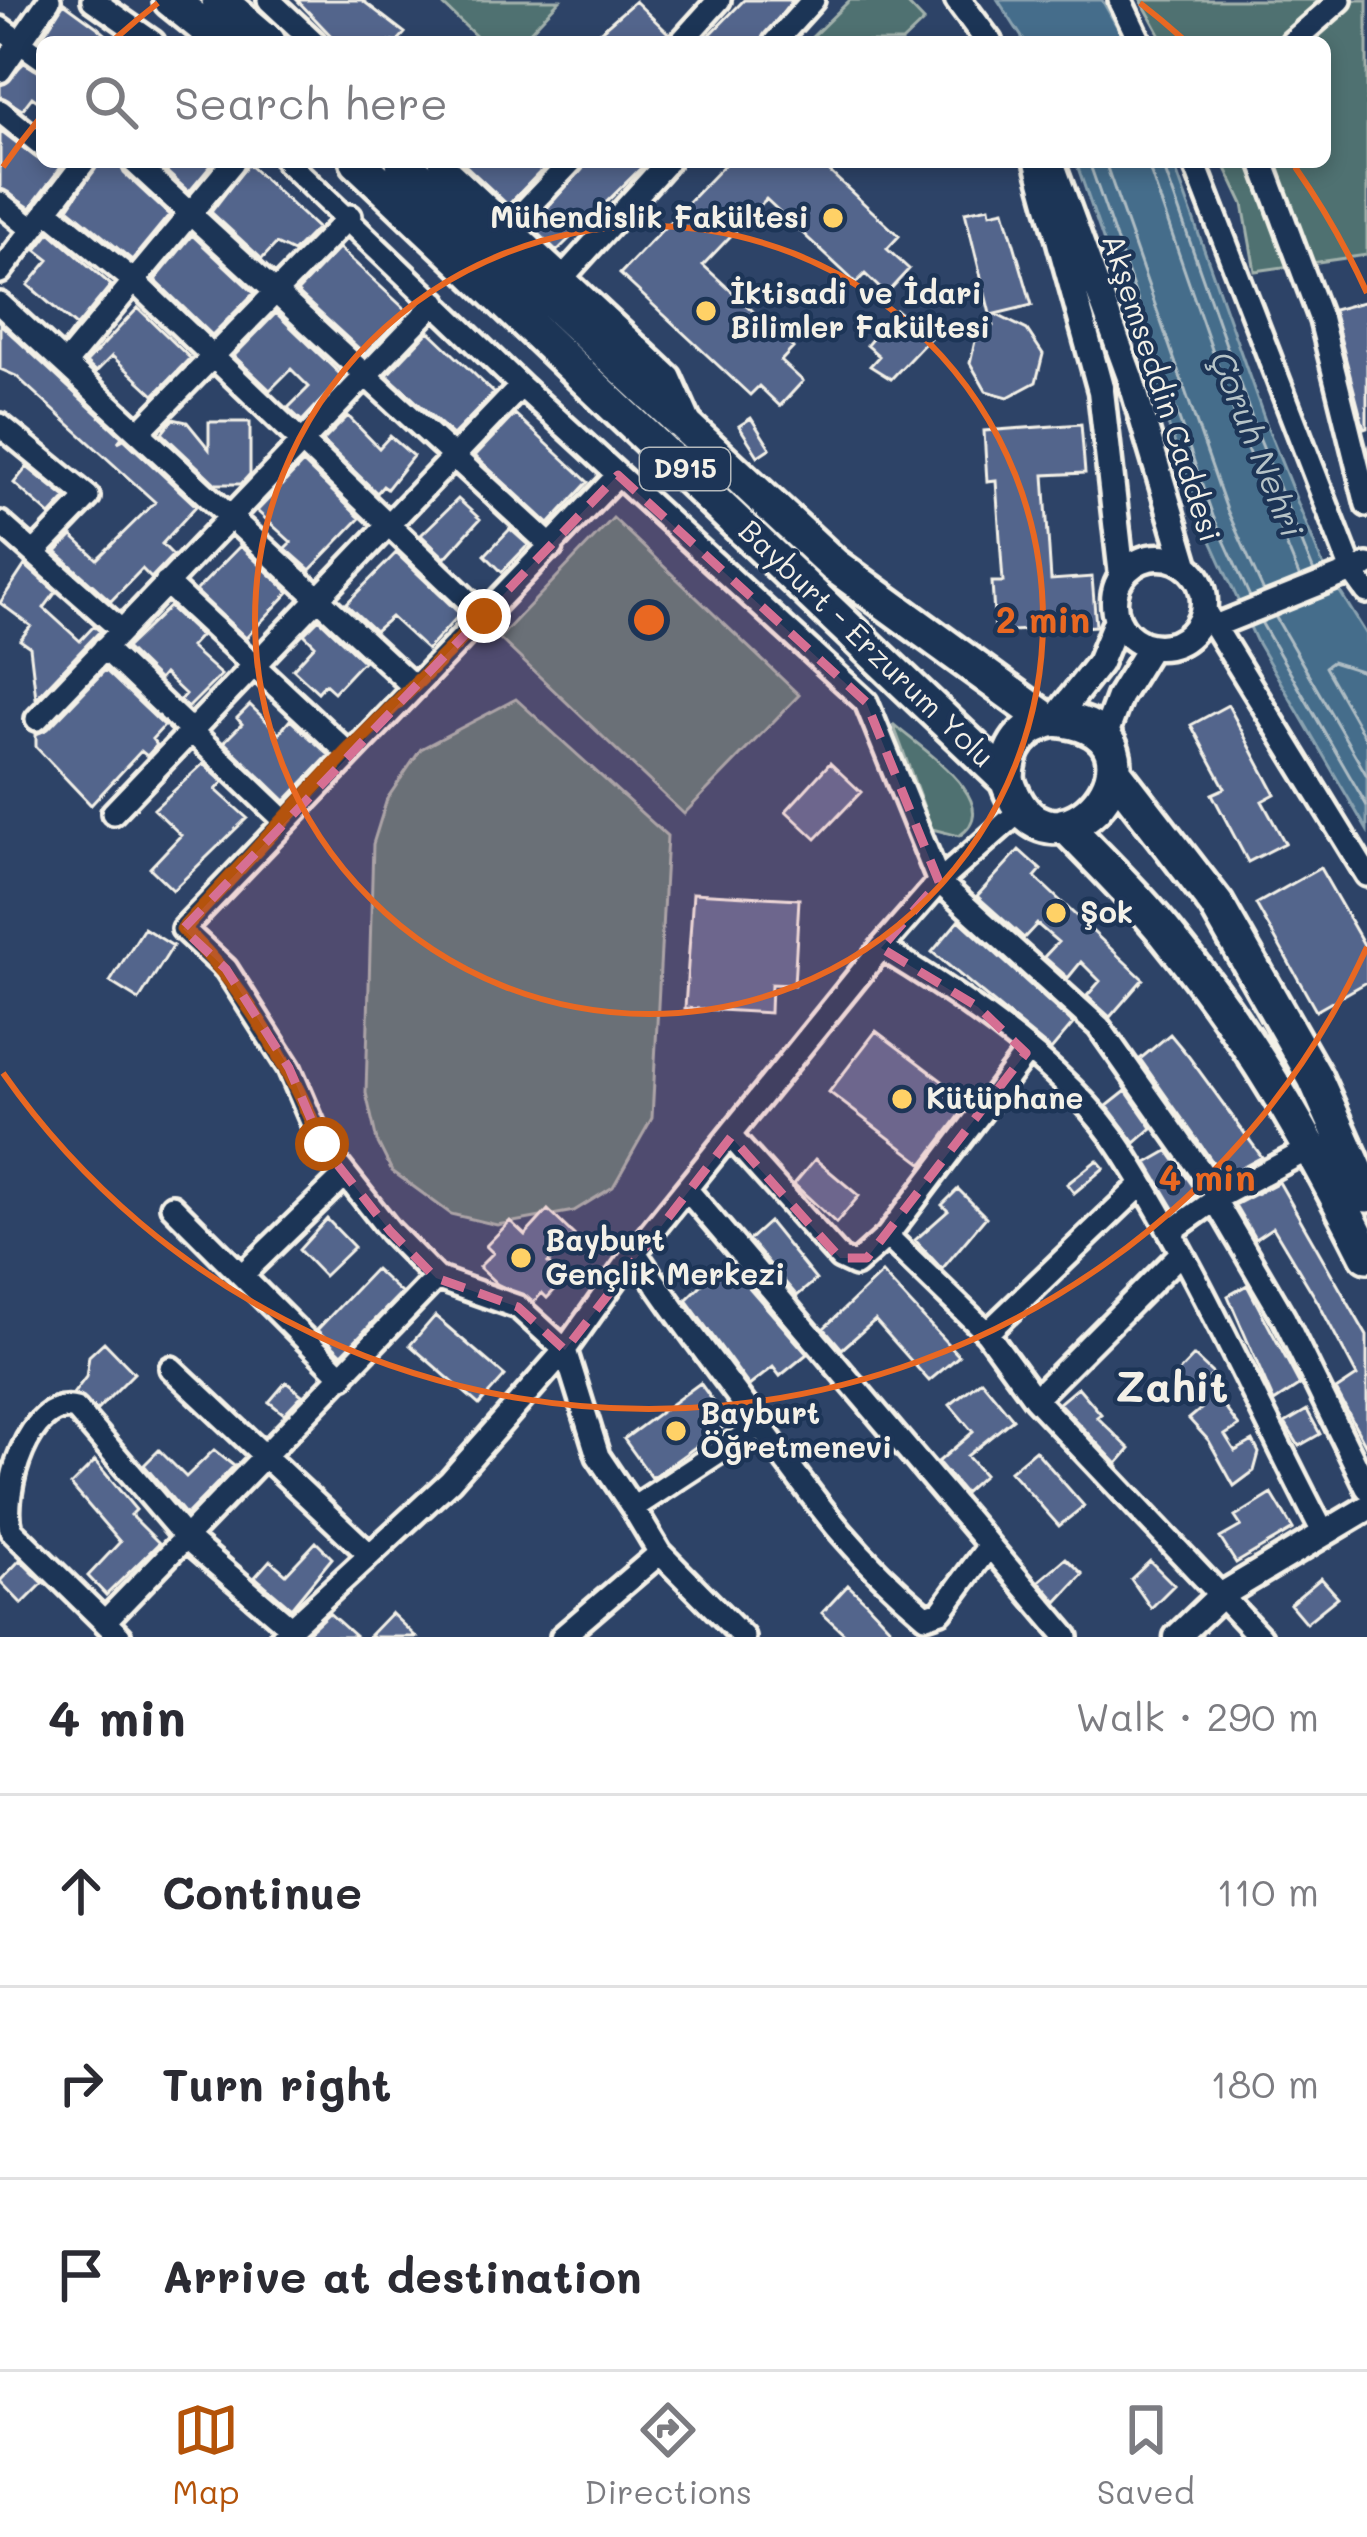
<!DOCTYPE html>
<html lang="en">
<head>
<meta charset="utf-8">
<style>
	:root { --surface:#fff; --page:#f2f2f3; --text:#2b2b33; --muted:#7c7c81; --line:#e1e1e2; --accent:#b45309 }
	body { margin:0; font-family:Mali,sans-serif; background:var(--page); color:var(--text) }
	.stop { position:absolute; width:36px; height:36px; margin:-27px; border:9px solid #b45309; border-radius:50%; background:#fff }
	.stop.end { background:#b45309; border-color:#fff; box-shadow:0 3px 12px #0008 }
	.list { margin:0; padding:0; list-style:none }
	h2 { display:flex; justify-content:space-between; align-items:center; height:156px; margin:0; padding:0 48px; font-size:51px }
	h2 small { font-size:39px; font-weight:400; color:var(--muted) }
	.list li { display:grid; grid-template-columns:78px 1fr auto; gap:36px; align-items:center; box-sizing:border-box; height:192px; padding:0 48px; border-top:3px solid var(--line) }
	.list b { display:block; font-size:45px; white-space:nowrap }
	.list em { font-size:39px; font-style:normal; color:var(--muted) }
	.icon { flex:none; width:66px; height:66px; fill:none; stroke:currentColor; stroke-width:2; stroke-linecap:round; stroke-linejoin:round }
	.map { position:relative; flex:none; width:1367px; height:1637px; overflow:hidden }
	.search { position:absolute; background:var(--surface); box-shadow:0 6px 18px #0003; left:36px; right:36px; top:36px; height:132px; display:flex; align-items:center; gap:30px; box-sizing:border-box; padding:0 42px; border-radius:18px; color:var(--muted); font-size:45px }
	.sheet { height:732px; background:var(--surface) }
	nav { display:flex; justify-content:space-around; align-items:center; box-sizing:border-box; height:168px; border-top:3px solid var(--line); background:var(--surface); font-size:33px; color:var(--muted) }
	nav a { display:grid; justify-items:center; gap:6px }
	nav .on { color:var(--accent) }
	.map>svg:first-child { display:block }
	.green { fill:#4f7171; stroke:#a2b1ac; stroke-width:3 }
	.water { fill:#446d8b; stroke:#8aa2b0; stroke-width:3 }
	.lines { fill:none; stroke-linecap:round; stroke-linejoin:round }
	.shore { stroke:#aebcc3; stroke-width:3 }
	.building { fill:#52658c; stroke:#f4f1e8; stroke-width:3 }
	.minor-casing { stroke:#f4f1e8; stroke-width:30 }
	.tertiary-casing { stroke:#f4f1e8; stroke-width:33 }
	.trunk-casing { stroke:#f4f1e8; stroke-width:42 }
	.minor { stroke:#1d3557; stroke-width:21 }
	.tertiary { stroke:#1d3557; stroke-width:24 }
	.trunk { stroke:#1d3557; stroke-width:33 }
	.route { stroke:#b45309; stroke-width:15 }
	.marked { fill:#d66f93; fill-opacity:0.2; stroke:#d66f93; stroke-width:9; stroke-dasharray:24 15; stroke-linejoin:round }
	.ring { fill:none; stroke:#e96822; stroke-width:6 }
	.poi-dot { fill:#ffd166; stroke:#1d3557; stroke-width:4.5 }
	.labels { text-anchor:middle; stroke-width:9; stroke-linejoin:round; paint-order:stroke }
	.shield { fill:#1d3557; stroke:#b4b9bc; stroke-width:3 }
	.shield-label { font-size:27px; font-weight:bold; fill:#f4f1e8 }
	.poi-label { font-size:30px; font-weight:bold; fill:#f4f1e8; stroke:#1d3557; text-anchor:start }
	.street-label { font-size:30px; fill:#f4f1e8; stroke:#1d3557 }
	.water-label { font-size:33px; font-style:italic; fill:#b6c3c7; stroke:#1d3557 }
	.district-label { font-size:42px; font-weight:bold; fill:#f4f1e8; stroke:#1d3557 }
	.centre { fill:#e96822; stroke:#1d3557; stroke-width:6 }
	.ring-label { font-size:36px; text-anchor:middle; font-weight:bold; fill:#e96822; stroke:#1d3557; stroke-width:9; stroke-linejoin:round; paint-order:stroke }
</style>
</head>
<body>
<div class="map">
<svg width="1367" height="1637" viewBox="0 0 1367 1637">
	<rect width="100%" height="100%" fill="#2d4367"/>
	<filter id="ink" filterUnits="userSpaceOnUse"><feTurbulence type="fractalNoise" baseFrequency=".00833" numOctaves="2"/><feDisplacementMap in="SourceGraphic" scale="24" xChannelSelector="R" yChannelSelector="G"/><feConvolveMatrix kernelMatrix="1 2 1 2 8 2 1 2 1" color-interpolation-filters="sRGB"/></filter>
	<g filter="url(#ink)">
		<path class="green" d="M438,0H560L520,42H482Z
			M850,0H904L924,21L902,42H807Z
			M1141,0H1367V255L1255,271L1243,204L1223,162H1325V42H1164Z
			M613,518L799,695L684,814L499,638Z
			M516,699L667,836L652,1118L613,1187L574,1211L497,1225L451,1214L392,1171L377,1141L366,1093L373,844L387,799L421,749Z
			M893,724C920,748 1008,803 959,836L932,829Z"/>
		<path class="water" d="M998,0H1102L1126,42H1025Z
			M1076,162H1173L1268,429L1322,563L1367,635V830L1256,640L1202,521Z"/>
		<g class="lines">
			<path class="shore" d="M1089,162L1213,516L1250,597
				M1105,162L1227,510L1264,592
				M1147,162L1243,439L1300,578
				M1162,162L1257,433L1314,572
				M1275,616L1367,776
				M1261,622L1367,806
				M1367,673L1332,662L1325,667L1367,741"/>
		</g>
		<path class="building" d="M297,0H362L405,33L397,42H337Z
			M744,0H793L760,42H703Z
			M635,1L668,33L659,42H588Z
			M64,3L97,27L115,42L41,39Z
			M24,63L42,73V104L32,97L22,110L0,96V86Z
			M0,130L42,162H65L30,208L0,188Z
			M99,162H119L124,173L169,215L132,260L68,208Z
			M156,162H214L189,192Z
			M462,162H534L542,170L508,205Z
			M588,162H647L557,251L531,226Z
			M727,162H819L899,236L887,249L909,269L886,294L865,274L856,283L766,199L703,265L793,348L781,361L803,381L780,406L759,386L750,395L620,274Z
			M248,164L317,228L293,252L276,244L262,259L211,212Z
			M989,207L990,213L1004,210L1032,305L995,314L1027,330L1043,354L1036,382L1008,397L986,391L970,363L975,341L993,326L965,212Z
			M50,232L111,285L64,342L76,326L28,285L49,260L36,250Z
			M192,235L254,293L212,335L155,280Z
			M339,248L407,311L365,354L297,292Z
			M1367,301V428L1364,429L1333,310Z
			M138,308L190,358L154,395L112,356L96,372L86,363Z
			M896,310L930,338L891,379L870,366L879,356L867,345Z
			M276,313L343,377L302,421L288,408L309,387L291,369L270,390L234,356Z
			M0,324L122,437L118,442L124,439L196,506L162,544L173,555L151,578L142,569L111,601L56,552L72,536L97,559L155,502L16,376L0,369Z
			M429,331L494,393L453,435L387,375Z
			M515,414L588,482L549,524L475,456Z
			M348,416L379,448L390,436L413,456L387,489L383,486L377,493L323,441Z
			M751,418L770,448L758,456L739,426Z
			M173,419L187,422L209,449V422H250V474L241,484H216L162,433Z
			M1081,424L1085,473L1044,475L1051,580L1092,577L1096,626L995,632L992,582H1003L996,481L987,482L984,431Z
			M303,463L360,518L310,570L285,548L291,542L257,511Z
			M27,467L66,498L50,515L14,483Z
			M458,499L480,519L445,558L421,535Z
			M510,529L528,545L502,572L485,555Z
			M240,546L289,592L246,638L196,591Z
			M396,553L460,614L427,650L391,617L375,631L346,604Z
			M25,565L56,592L44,608L80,641L94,626L100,631L36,698L30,647L20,640L31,626L0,603Z
			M169,607L200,636L190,647L221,675L188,708L180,700L185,694L164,674L159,680L126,648Z
			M319,619L363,661L334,692L325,684L318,692L293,669L315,645L304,634Z
			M105,670L164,726L152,739L157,745L147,756L141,751L91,805L36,747V734L48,729Z
			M250,705L279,733L290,720L329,755L285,801L224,742L242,724L237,718Z
			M1228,705L1275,794L1262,801L1285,843L1248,862L1212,794L1225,788L1191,725Z
			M830,763L861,792L816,839L786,811Z
			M203,764L223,782L216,790L247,818L173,890L150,868L181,835L154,809Z
			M1019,850L1041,870L1035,877L1143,979L1110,1017L1087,996L1100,981L1081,962L1068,978L1044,957L1058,942L1037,924L1024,938L977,896Z
			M1320,868L1367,950V982L1316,1011L1256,904Z
			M693,893L799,899L794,985L771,984L770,1013L685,1008Z
			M959,920L1073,1024L1051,1050L932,952Z
			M144,928L173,946L139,1000L110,982Z
			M876,1031L970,1102L923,1164L829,1092Z
			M1170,1034L1189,1057L1262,1157L1225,1177L1212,1161L1140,1059Z
			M1126,1091L1152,1128L1135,1143L1107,1106Z
			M1168,1151L1198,1193L1175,1210L1147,1163Z
			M815,1159L859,1196L836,1223L794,1184Z
			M1097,1160L1104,1168L1074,1193L1067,1184Z
			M1279,1182L1367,1336V1448L1336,1390L1357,1376L1319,1304L1273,1227L1255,1239L1235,1205Z
			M958,1189L986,1217L942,1269L915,1240L948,1211L942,1205Z
			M548,1210L574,1235L548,1263L565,1279L547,1298L542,1293L534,1302L497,1284L479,1267L493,1253L486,1246L510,1221L525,1235Z
			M327,1219L354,1247L324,1276L299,1250Z
			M769,1222L816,1280L797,1296L749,1240Z
			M726,1261L807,1354L780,1376L773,1367L749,1386L686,1300Z
			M375,1269L401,1293L342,1354L317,1330Z
			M882,1273L959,1356L929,1381L875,1320L842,1349L824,1328Z
			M1247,1285L1300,1385L1274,1402L1228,1296Z
			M435,1316L505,1376L479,1405L410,1345Z
			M104,1342L134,1373L97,1410L73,1394L86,1377L89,1356Z
			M1194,1356L1213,1374L1205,1382L1239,1426L1225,1435L1235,1451L1253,1441L1259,1453L1254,1471L1234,1486L1209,1441L1189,1419L1201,1409L1171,1380Z
			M981,1380L1013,1419L967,1456L984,1475L964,1493L938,1462L973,1432L950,1405Z
			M286,1382L302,1395L284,1414L269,1402Z
			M700,1383L729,1423L652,1478L624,1439Z
			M1078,1387L1101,1414L1097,1417L1130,1449L1117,1464L1059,1403Z
			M1307,1410L1320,1434L1299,1446L1285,1423Z
			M159,1450L186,1477L214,1450L234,1466L186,1515L144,1465Z
			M1035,1450L1084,1506L1059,1526L1010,1471Z
			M95,1461L136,1510L131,1515L159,1543L106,1595L88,1576L120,1542L71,1485Z
			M1272,1494L1293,1529L1236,1563L1220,1538L1241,1526L1235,1517Z
			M316,1542L332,1558L291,1608L255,1577L270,1560L286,1574Z
			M1066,1558L1083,1574L1057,1602L1039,1581Z
			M20,1560L43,1583L22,1604L0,1581Z
			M1150,1561L1174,1585L1151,1608L1131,1579Z
			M1321,1578L1338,1597L1306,1623L1290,1604Z
			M848,1585L867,1603L899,1637H848L822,1613Z
			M329,1613L356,1637H303Z
			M391,1613L416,1637H368Z"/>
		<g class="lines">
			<g class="minor-casing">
				<path id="minor" d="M93,0L153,42
					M269,0L314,42
					M1120,0L1140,42
					M0,28L42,58
					M681,42L719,0
					M775,42L813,0
					M1292,42L1340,0
					M0,71L49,0
					M0,111L42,145
					M134,162L552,547
					M287,162L521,386L866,702L939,882L1099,1027L1219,1197
					M440,162L670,377L689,420
					M1194,162L1352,571L1367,565
					M1262,162L1321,320L1367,505
					M0,203L32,229
					M47,210L135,282L484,616
					M509,227L571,162
					M0,272L84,162
					M564,276L667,162
					M0,304L413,686
					M66,363L233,162
					M0,425L88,497L34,553
					M139,432L350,216
					M618,475L183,929L226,969L289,1068L322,1145L390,1231L436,1278L518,1307L565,1350L598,1456L633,1508L760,1425
					M0,523L121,630
					M166,583L347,752
					M1205,611L1367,875
					M1215,626L1352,571L1367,592
					M104,648L284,820
					M37,719L436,302
					M113,813L521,386
					M881,948C961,996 1072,1071 1123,1152C1199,1272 1257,1406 1323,1532
					M731,1137L840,1258L855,1265L887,1236L1026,1053
					M688,1191L1067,1637
					M1215,1200L1284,1318L1367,1488
					M172,1206L343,1377
					M1170,1232L1219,1197L1313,1147
					M887,1236L987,1333L1035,1399L1260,1637
					M635,1252C674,1313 718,1368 761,1427C818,1505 850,1552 926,1616L941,1611L988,1547
					M242,1275L343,1177
					M987,1333L1140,1186
					M171,1368L370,1555
					M1035,1399L1179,1255
					M633,1508L660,1553L743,1637
					M105,1621L436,1278
					M120,1637L11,1530C0,1494 29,1396 76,1409L185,1537L291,1628
					M281,1637L450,1481L565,1350L635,1252L881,948L939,882L1022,809
					M562,1637L660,1553"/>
			</g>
			<g class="tertiary-casing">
				<path id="tertiary" d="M958,0L989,42
					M1038,162L1101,391L1122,576
					M1051,162L1130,377L1186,565
					M1114 602a45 45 0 1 1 90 0a45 45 0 1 1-90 0Z
					M1055,719L1099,663L1117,619
					M1103,740L1119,697L1150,647
					M1177,1637L1220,1596L1367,1508"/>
			</g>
			<g class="trunk-casing">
				<path id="trunk" d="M171,0L223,42
					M219,0L268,42
					M358,162L1007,780C1049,909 1194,731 1055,719C1023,726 1007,747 1007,780
					M403,162L834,565L1047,720
					M1114,772L1216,904L1315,1078L1367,1195
					M1065,825C1101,863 1140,900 1172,941C1251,1038 1311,1144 1367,1255"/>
			</g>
			<use href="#minor" class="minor"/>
			<use href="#tertiary" class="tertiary"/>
			<use href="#trunk" class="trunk"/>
		</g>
	</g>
	<g class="lines" filter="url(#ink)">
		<path class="route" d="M322,1144C287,1063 248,990 183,929L347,752L484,616"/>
	</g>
	<path class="marked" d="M618,475L866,702L939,882L881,948L978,1007L1026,1053L867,1258H840L731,1137L565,1350L518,1307L436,1278L390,1231L322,1145L289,1068L226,969L183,929Z"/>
	<g class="ring">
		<circle cx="649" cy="620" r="394"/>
		<path d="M1367 947A789 789 0 0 1 3 1073M3 167A789 789 0 0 1 40 118M116 38A789 789 0 0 1 158 3M1140 3A789 789 0 0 1 1182 38M1295 167A789 789 0 0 1 1367 293"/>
	</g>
	<g class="poi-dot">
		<circle cx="833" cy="218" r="12"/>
		<circle cx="706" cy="311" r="12"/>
		<circle cx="1056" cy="913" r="12"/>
		<circle cx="902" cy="1099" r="12"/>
		<circle cx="521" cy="1258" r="12"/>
		<circle cx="676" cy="1431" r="12"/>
	</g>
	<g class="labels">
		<rect class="shield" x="640" y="448" width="90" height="42" rx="9"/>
		<g class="shield-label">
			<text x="685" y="478">D915</text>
		</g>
		<g class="poi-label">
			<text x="809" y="228" text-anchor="end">Mühendislik Fakültesi</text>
			<text x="730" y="304">İktisadi ve İdari<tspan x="730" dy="34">Bilimler Fakültesi</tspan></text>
			<text x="1080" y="923">Şok</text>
			<text x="926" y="1109">Kütüphane</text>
			<text x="545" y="1251">Bayburt<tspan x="545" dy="34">Gençlik Merkezi</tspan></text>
			<text x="700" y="1424">Bayburt<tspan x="700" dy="34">Öğretmenevi</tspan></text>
		</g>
		<g class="street-label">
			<text transform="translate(1161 388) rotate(72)" y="10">Akşemseddin Caddesi</text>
			<text transform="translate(866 644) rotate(44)" y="10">Bayburt - Erzurum Yolu</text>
		</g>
		<g class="water-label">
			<text transform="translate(1257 444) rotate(68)" y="12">Çoruh Nehri</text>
		</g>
		<g class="district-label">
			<text x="1172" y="1402">Zahit</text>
		</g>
	</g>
	<circle cx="649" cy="620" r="18" class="centre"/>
	<g class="ring-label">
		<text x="1043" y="633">2 min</text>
		<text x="1207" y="1191">4 min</text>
	</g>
</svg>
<div class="stop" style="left:322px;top:1144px"></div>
<div class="stop end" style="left:484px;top:616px"></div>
<div class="search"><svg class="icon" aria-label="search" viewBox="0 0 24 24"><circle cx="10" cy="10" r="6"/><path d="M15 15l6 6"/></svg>Search here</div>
</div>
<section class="sheet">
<h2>4 min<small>Walk · 290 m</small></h2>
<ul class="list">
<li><svg class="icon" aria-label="ahead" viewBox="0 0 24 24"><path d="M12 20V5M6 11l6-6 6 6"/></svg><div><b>Continue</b></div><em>110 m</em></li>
<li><svg class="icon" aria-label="right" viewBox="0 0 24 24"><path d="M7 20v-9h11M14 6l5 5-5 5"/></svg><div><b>Turn right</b></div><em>180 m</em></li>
<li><svg class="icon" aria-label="arrive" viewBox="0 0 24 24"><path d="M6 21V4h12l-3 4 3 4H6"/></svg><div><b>Arrive at destination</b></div></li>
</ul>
</section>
<nav>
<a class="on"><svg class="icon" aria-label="map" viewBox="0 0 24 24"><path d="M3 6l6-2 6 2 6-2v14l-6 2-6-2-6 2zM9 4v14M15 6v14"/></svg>Map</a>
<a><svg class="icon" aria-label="directions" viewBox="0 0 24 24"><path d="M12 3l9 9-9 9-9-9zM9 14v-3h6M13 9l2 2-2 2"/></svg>Directions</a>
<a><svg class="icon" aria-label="saved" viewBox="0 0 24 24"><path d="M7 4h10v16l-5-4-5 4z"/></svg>Saved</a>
</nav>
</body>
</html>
